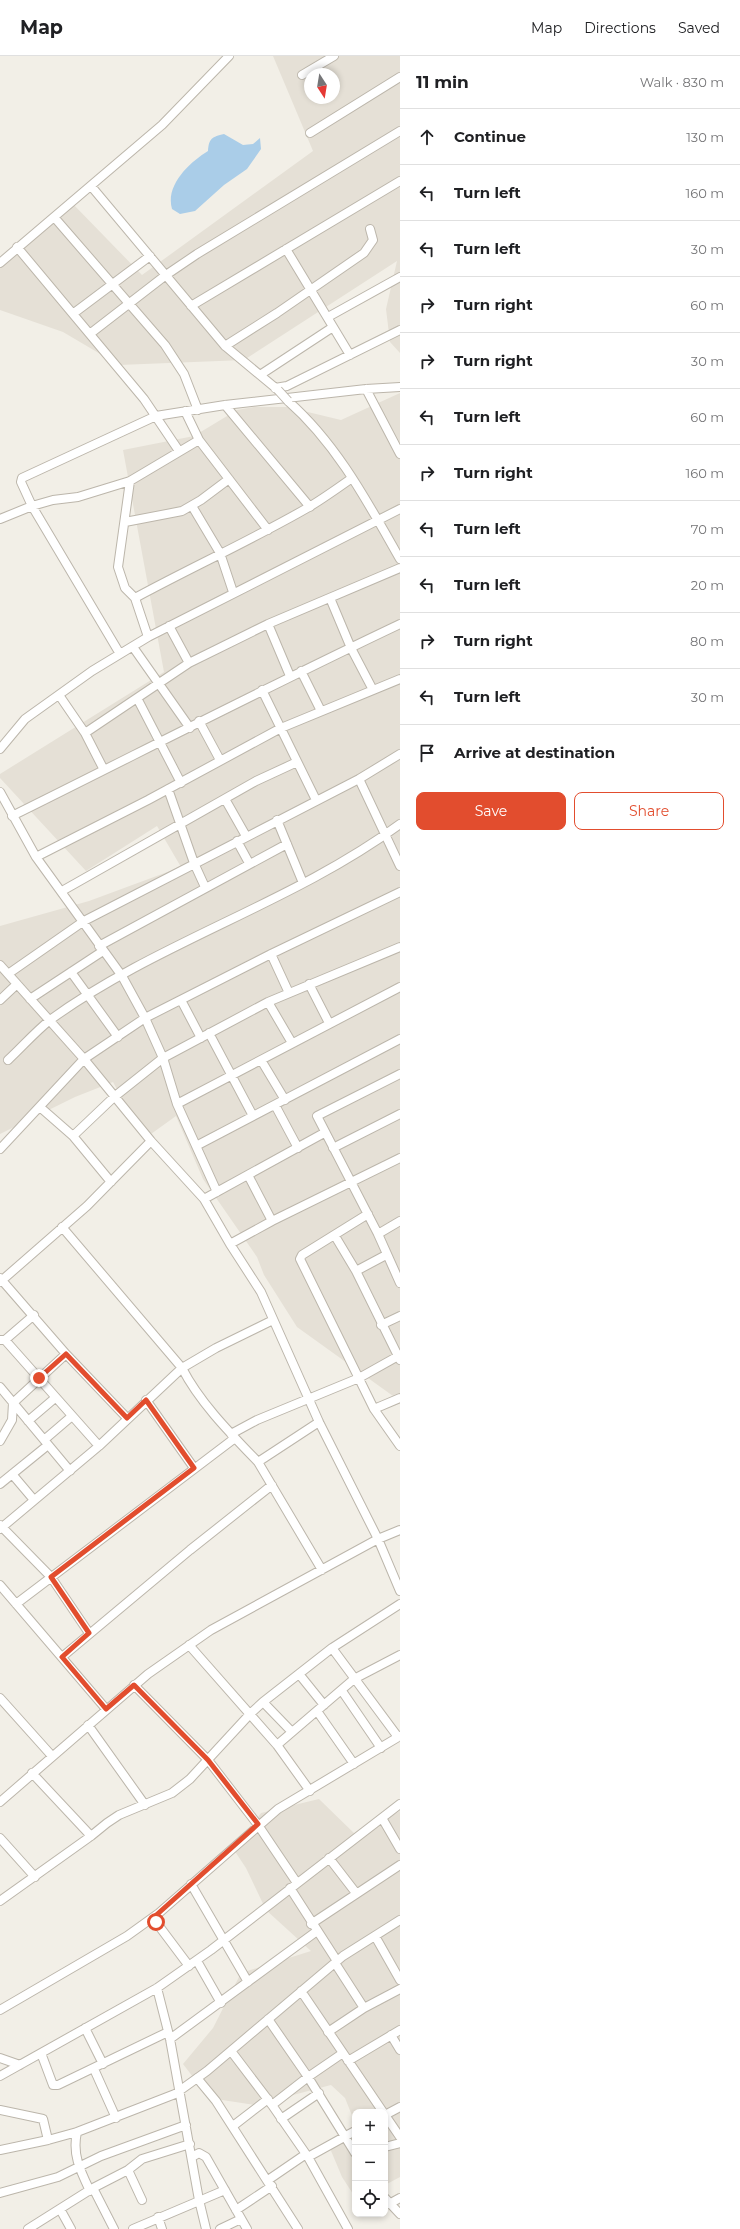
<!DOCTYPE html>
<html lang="en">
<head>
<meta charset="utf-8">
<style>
	:root { --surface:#fff; --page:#f6f6f6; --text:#202124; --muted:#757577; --line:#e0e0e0; --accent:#e24d2e }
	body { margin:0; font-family:Montserrat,sans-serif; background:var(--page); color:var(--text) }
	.controls { position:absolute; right:12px; bottom:12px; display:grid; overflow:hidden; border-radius:8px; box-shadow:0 2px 6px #0003 }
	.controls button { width:36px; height:36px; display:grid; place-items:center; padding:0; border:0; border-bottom:1px solid var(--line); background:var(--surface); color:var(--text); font:20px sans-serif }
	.compass { position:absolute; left:304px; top:12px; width:36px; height:36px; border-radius:50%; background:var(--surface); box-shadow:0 2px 6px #0003; rotate:168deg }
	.stop { position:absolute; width:12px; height:12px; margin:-9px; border:3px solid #e24d2e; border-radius:50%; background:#fff }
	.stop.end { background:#e24d2e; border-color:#fff; box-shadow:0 1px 4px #0008 }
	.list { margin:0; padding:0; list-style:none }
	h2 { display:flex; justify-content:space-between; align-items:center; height:52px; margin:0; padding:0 16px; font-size:17px }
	h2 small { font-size:13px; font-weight:400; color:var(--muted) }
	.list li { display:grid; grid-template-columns:26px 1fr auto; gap:12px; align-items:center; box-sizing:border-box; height:56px; padding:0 16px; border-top:1px solid var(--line) }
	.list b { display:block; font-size:15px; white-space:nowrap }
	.list em { font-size:13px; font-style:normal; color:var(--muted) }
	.actions { display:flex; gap:8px; padding:12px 16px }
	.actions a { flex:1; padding:9px 0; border:1px solid var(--accent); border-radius:8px; text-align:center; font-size:14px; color:var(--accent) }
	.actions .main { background:var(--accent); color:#fff }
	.icon { flex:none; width:22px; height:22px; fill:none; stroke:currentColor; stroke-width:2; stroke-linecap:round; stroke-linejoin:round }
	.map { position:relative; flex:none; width:400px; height:2173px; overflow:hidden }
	header { display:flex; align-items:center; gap:24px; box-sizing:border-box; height:56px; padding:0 20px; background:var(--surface); border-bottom:1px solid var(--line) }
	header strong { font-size:19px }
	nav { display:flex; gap:22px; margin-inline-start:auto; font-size:14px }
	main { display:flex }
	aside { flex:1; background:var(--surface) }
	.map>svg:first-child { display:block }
	.residential { fill:#e5e0d6; fill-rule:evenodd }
	.water { fill:#aacde8 }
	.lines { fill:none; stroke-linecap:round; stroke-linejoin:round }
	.minor-casing { stroke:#bcb6ab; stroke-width:10 }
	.minor { stroke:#fff; stroke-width:8 }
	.minor-bridge-casing { stroke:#bcb6ab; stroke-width:10; stroke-linecap:butt }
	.minor-bridge { stroke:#fff; stroke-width:8 }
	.route { stroke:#e24d2e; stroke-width:5 }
</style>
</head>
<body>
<header>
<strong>Map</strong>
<nav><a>Map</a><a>Directions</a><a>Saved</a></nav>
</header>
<main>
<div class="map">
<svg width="400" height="2173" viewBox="0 0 400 2173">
	<rect width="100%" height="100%" fill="#f2efe7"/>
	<path class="residential" d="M273,0H400V297L390,286L386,253L397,205L244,304L119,309L63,276L0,254V204L72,147L142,219L313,95ZM310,18H334V42H310Z
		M400,337V1345L297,1271L264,1219L257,1201L203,1123L176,1060L144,1083L113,1026L75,1041L0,1078V870L89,845L181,811L157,770L86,815L0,722V718L164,616L123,394L194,380L237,354L254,351H287L341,364Z
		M319,1743L357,1780L400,1755V2121L385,2129V2056H355V2067L345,2042L331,2029L255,2049L209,2042L183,2008L213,1972L241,1917L311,1895L266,1854L246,1812L234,1794L261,1757Z
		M355,2076V2141L342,2121L329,2090Z"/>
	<path class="water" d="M224,78L243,89L253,88L260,82L261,93L247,113L224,129L195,155L180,158L172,153C165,129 190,106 208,95C209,82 212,81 224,78Z"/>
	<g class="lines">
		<g class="minor-casing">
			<path id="minor" d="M302,19L334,0
				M310,77L400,21
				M91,130L225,290L278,334
				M54,161L165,289L184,318L198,354
				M17,191L144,343L179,395
				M286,193L350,299
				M0,207L162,69L229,0
				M191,250L400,125
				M74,257L150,200
				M328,261L400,221
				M91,277L166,219L197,198L400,75
				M225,290L277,257L364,197L373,184L370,173
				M260,319L333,271
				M275,332L287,330L400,274
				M366,333L400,398
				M288,345C337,388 368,447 400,503
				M225,349L310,451
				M185,355L199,384L268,474
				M130,425L118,511L125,532L135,542L148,581
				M192,450L220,497L233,536
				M0,463L32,450L53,444L78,441L130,425L199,384
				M125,466L182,455L201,444L229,423
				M135,542C192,511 252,484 309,451C324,442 338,432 352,422
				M330,542L351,592L373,634
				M268,568L290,620
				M169,570L189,607
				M133,591L190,672
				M120,598L32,450L21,426L22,422L156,360L225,349L366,333L400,331
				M301,615L321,655
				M262,634L316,744
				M59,639L85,677
				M137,642L181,727
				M199,665L220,704
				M0,693L25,663L92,615L148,581L400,453
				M104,714L85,677L189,607L268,568L400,512
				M359,723L400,810
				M168,733L194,807L205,831
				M0,736L36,801L122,920L145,962L163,1002L177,1048L217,1136
				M225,743L246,780
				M12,760C141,696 269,630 400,568
				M277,764L303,827
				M237,785L249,807
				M36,801L148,744L281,672L400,623
				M62,835L256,725L297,706
				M99,890L287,788
				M271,898L289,937
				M0,909L84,1003L151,1085L204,1143L230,1188L261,1236L319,1366L378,1483L400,1535
				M71,916L118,981
				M8,918L84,865L359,723L400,698
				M309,928L329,967
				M30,943L103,895
				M0,944L17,928
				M181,944L201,982
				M268,946L292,987
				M209,977L253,1060
				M8,1004C22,991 35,976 50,964C157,886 293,847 400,768
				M261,1004L285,1044
				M400,1018L317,1060L378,1178L400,1227
				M177,1048L400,931
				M275,1049L298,1092
				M41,1052L73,1080
				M196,1090L400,983
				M333,1092L400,1058
				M0,1093L84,1003L145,962L271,898L400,836
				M248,1119L272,1165
				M111,1126L73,1080L114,1041L163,1002L268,946L400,891
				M204,1143L324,1077
				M368,1158L302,1199L300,1203L374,1353L400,1390
				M62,1171L182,1312C200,1347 231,1378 258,1406
				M378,1178L400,1165
				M335,1180L356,1215L400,1304
				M230,1188L272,1165L400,1102
				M356,1215L386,1199
				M0,1222L66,1298L127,1362
				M0,1226L87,1150L151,1085
				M381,1269L400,1260
				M1,1284H5L34,1259
				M5,1284L99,1390
				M0,1331L70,1415
				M146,1344L194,1412
				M374,1353L400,1342
				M28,1365L55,1342
				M319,1366L258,1406L322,1514
				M231,1378L257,1364L359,1322L400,1299
				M44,1384L72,1360
				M0,1385L12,1364L13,1347L66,1298
				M12,1418L34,1444
				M0,1428L48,1389
				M0,1469L51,1521L89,1577
				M0,1473L99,1390L182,1312L216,1292L273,1264
				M0,1529L106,1653
				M16,1548L235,1382
				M189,1589L277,1689L310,1735
				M332,1592L398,1681
				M62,1601L190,1494L272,1429
				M299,1618L324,1649
				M134,1629L208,1704L258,1769L297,1827
				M342,1635L381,1692
				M0,1642L52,1700
				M263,1646L292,1676
				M317,1655L354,1708
				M88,1669L145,1749
				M277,1689L354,1623L400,1599
				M32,1717L91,1780
				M0,1746L148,1618L211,1574L378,1483L400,1474
				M382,1762L400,1793
				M0,1782L35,1821
				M329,1802L356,1837
				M191,1828L248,1926
				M290,1832L337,1905
				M0,1845L91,1780L107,1767L119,1759L172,1737L190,1723L250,1658L263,1646L332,1592L400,1548
				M153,1862L189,1910
				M311,1868L400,1809
				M375,1880L400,1924
				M197,1905L221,1947
				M335,1907L364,1952
				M157,1932L170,1983L199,2144L206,2173
				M301,1935L383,2056
				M0,1954L127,1880L159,1857L278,1753L400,1680
				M268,1963L308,2021L355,2097
				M85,1972L103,2008
				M328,1976L364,1952L400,1933
				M391,1979L400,1994
				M170,1983L317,1875
				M231,1995L272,2049L308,2101L348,2173
				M41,1997L53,2029H58L168,1976
				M0,2002L20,2009
				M348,2005L400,1974
				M94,2013L116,2062
				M0,2020L157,1932L211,1894L400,1748
				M197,2022L216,2045L298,2173
				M272,2049L308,2021L343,1997
				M0,2054L43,2063L48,2084
				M385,2059L400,2081
				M385,2059L400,2051
				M281,2063L319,2037
				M233,2070L268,2043
				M77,2076C72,2098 80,2114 90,2135
				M385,2091L400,2087
				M0,2094L48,2084L77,2076L175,2038L207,2015L343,1900L400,1864
				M192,2101L199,2097L206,2101L247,2173
				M308,2101L355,2075
				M128,2114L142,2144
				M268,2124L306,2098
				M93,2132L114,2173
				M0,2137L58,2121L101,2100L186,2069
				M385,2142L400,2158
				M389,2148L400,2142
				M60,2153L71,2173
				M236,2154L272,2130
				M158,2161L162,2173
				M28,2173L93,2132L128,2114L142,2103L190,2088
				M133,2173L225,2134
				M220,2173L241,2163"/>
		</g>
		<use href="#minor" class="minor"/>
		<g class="minor-bridge-casing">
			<path id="minor-bridge" d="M278,334L288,345"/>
		</g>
		<use href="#minor-bridge" class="minor-bridge"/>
	</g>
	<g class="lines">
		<path class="route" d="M39,1322L66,1298L127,1362L146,1344L194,1412L51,1521L89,1577L62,1601L106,1653L134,1629L208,1704L258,1768L153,1862L156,1866"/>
	</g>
</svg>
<div class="controls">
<button>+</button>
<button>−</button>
<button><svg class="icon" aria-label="locate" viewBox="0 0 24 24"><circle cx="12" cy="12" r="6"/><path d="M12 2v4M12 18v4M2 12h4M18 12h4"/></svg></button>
</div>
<svg class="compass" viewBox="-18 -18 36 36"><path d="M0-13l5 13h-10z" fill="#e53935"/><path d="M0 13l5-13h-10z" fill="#757577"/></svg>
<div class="stop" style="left:156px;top:1866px"></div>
<div class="stop end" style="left:39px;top:1322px"></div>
</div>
<aside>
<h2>11 min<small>Walk · 830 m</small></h2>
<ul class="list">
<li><svg class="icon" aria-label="ahead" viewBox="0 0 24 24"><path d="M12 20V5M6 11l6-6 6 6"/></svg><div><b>Continue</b></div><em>130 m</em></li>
<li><svg class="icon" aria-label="left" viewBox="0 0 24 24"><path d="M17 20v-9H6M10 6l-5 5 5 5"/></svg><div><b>Turn left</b></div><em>160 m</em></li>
<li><svg class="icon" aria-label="left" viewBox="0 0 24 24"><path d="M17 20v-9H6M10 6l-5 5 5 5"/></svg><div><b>Turn left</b></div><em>30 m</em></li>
<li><svg class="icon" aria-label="right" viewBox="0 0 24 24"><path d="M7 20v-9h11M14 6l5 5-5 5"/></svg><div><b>Turn right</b></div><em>60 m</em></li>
<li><svg class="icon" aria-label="right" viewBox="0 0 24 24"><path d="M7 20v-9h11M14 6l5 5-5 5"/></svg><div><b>Turn right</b></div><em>30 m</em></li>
<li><svg class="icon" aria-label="left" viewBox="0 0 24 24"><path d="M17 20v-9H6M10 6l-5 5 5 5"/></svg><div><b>Turn left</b></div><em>60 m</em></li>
<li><svg class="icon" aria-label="right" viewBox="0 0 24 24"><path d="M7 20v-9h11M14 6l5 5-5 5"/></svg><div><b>Turn right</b></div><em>160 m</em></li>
<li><svg class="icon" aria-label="left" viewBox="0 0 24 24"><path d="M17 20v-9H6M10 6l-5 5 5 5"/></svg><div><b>Turn left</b></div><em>70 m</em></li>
<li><svg class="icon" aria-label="left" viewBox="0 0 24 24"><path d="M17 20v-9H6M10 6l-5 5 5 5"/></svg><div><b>Turn left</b></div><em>20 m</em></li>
<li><svg class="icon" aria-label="right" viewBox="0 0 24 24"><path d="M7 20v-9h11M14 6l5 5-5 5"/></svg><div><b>Turn right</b></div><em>80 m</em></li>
<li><svg class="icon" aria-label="left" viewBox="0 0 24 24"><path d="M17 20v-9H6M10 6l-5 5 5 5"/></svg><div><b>Turn left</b></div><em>30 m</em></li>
<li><svg class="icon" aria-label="arrive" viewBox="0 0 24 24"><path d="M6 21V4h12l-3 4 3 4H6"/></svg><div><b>Arrive at destination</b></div></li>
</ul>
<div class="actions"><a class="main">Save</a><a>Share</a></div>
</aside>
</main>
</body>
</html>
